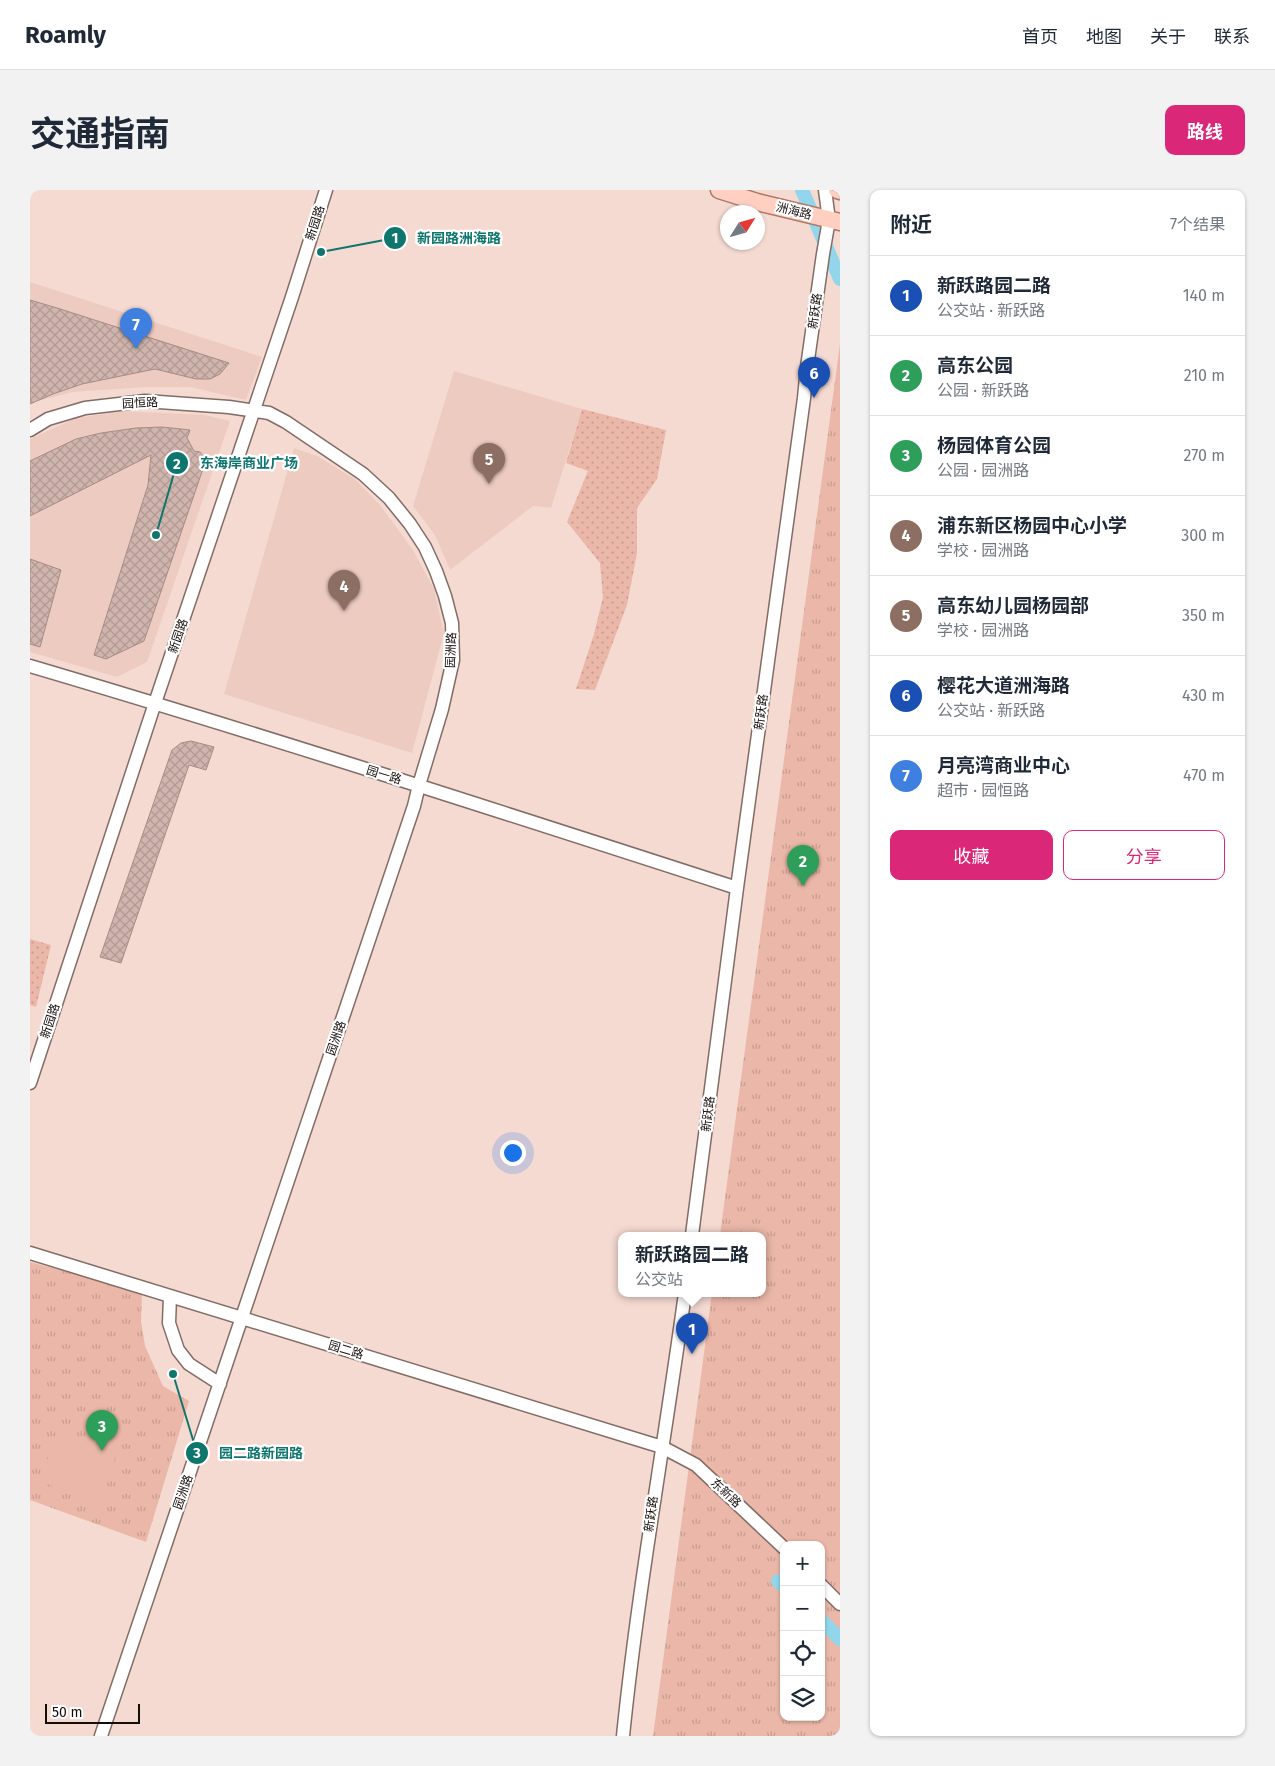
<!DOCTYPE html>
<html lang="zh">
<head>
<meta charset="utf-8">
<style>
	:root { --surface:#fff; --page:#f2f2f3; --text:#1f2937; --muted:#747a83; --line:#e0e1e3; --accent:#db2777 }
	body { margin:0; font-family:"Fira Sans","Noto Sans SC",sans-serif; background:var(--page); color:var(--text) }
	.controls { position:absolute; right:15px; bottom:15px; display:grid; overflow:hidden; border-radius:10px; box-shadow:0 1px 4px #0004 }
	.controls button { width:45px; height:45px; display:grid; place-items:center; padding:0; border:0; border-bottom:1px solid var(--line); background:var(--surface); color:var(--text); font:25px sans-serif }
	.compass { position:absolute; left:690px; top:15px; width:45px; height:45px; border-radius:50%; background:var(--surface); box-shadow:0 1px 4px #0004; rotate:53deg }
	.scale { position:absolute; left:15px; bottom:12px; width:95px; box-sizing:border-box; padding-left:5px; border:2px solid #150d0a; border-top:0; font-size:14px; line-height:18px; white-space:nowrap; color:#150d0a; -webkit-text-stroke:4px #fff; paint-order:stroke }
	.you { position:absolute; left:482px; top:962px; width:18px; height:18px; margin:-12px; border:4px solid #fff; border-radius:50%; background:#1a73e8; box-shadow:0 0 0 8px #1a73e833 }
	.badge { display:grid; place-items:center; width:32px; height:32px; border-radius:50%; background:var(--accent); color:#fff; font-size:16px; font-weight:700 }
	.pin { position:absolute; translate:-50% -41px; filter:drop-shadow(0 1px 2px #0008) }
	.pin::after { content:''; position:absolute; top:26px; width:18px; height:15px; background:inherit; clip-path:polygon(0 0,100% 0,50% 100%) }
	.popup { position:absolute; left:588px; top:1042px; width:148px; height:65px; box-sizing:border-box; display:grid; place-content:center; border-radius:10px; background:var(--surface); filter:drop-shadow(0 1px 4px #0005); font-size:16px; white-space:nowrap; color:var(--muted) }
	.popup b { font-size:19px; color:var(--text) }
	.popup::after { content:''; position:absolute; left:50%; top:100%; margin-left:-10px; border:10px solid transparent; border-top-color:var(--surface) }
	.list { margin:0; padding:0; list-style:none }
	h2 { display:flex; justify-content:space-between; align-items:center; height:65px; margin:0; padding:0 20px; font-size:21px }
	h2 small { font-size:16px; font-weight:400; color:var(--muted) }
	.list li { display:grid; grid-template-columns:32px 1fr auto; gap:15px; align-items:center; box-sizing:border-box; height:80px; padding:0 20px; border-top:1px solid var(--line) }
	.list b { display:block; font-size:19px; white-space:nowrap }
	.list p { margin:0; font-size:16px; white-space:nowrap; color:var(--muted) }
	.list em { font-size:16px; font-style:normal; color:var(--muted) }
	.actions { display:flex; gap:10px; padding:15px 20px }
	.actions a { flex:1; padding:11px 0; border:1px solid var(--accent); border-radius:10px; text-align:center; font-size:18px; color:var(--accent) }
	.actions .main { background:var(--accent); color:#fff }
	.icon { flex:none; width:28px; height:28px; fill:none; stroke:currentColor; stroke-width:2; stroke-linecap:round; stroke-linejoin:round }
	.map { position:relative; flex:none; width:810px; height:1546px; overflow:hidden; border-radius:10px }
	header { display:flex; align-items:center; gap:30px; box-sizing:border-box; height:70px; padding:0 25px; background:var(--surface); border-bottom:1px solid var(--line) }
	header strong { font-size:24px }
	nav { display:flex; gap:28px; margin-inline-start:auto; font-size:18px }
	.intro { display:flex; align-items:center; justify-content:space-between; box-sizing:border-box; height:120px; padding:0 30px }
	h1 { margin:0; font-size:35px }
	.button { padding:12px 22px; border-radius:10px; background:var(--accent); color:#fff; font-size:18px; font-weight:700 }
	main { display:flex; gap:30px; padding:0 30px }
	aside { flex:1; background:var(--surface); border-radius:10px; box-shadow:0 1px 4px #0004 }
	.map>svg:first-child { display:block }
	.built { fill:#eecbc1 }
	.grass { fill:url(#grass-tufts); fill-rule:evenodd }
	.garden { fill:url(#garden-dots) }
	.pitch { fill:#eab7a8 }
	.lines { fill:none; stroke-linecap:round; stroke-linejoin:round }
	.canal { stroke:#92d6eb; stroke-width:14 }
	.building { fill:url(#building-cross-hatch); stroke:#a58c85 }
	.minor-casing { stroke:#836c65; stroke-width:15 }
	.major-casing { stroke:#ad7766; stroke-width:19 }
	.minor { stroke:#fff; stroke-width:12 }
	.major { stroke:#ffd0c1; stroke-width:16 }
	.labels { text-anchor:middle; stroke-width:4.5; stroke-linejoin:round; paint-order:stroke }
	.street-label { font-size:12px; fill:#150d0a; stroke:#fff }
	.leader { fill:none; stroke:#0f766e; stroke-width:2 }
	.callout-dot { fill:#0f766e; stroke:#fff; stroke-width:2 }
	.mark-label { font-size:15px; text-anchor:middle; font-weight:bold; fill:#fff }
	.callout-label { font-size:14px; text-anchor:middle; font-weight:bold; fill:#0f766e; stroke:#fff; stroke-width:4.5; stroke-linejoin:round; paint-order:stroke }
</style>
</head>
<body>
<header>
<strong>Roamly</strong>
<nav><a>首页</a><a>地图</a><a>关于</a><a>联系</a></nav>
</header>
<div class="intro"><h1>交通指南</h1><a class="button">路线</a></div>
<main>
<div class="map">
<svg width="810" height="1546" viewBox="0 0 810 1546">
	<defs>
		<pattern id="grass-tufts" width="24" height="20" patternUnits="userSpaceOnUse" patternTransform="scale(1.25)"><rect width="24" height="20" fill="#eab7a8"/><path d="M3 7l-1-3M5 7V3M7 7l1-3M15 17l-1-3M17 17v-4M19 17l1-3" fill="none" stroke="#c89c8f"/></pattern>
		<pattern id="garden-dots" width="8" height="8" patternUnits="userSpaceOnUse" patternTransform="scale(1.25)"><rect width="8" height="8" fill="#eab7a8"/><path d="M2 2h.1M6 6h.1" fill="none" stroke="#c89c8f" stroke-width="1.8" stroke-linecap="round"/></pattern>
		<pattern id="building-cross-hatch" width="8" height="8" patternUnits="userSpaceOnUse" patternTransform="scale(1.25)"><rect width="8" height="8" fill="#cfb5ad"/><path d="M0 0l8 8M0 8l8-8" fill="none" stroke="#b19a94"/></pattern>
	</defs>
	<rect width="100%" height="100%" fill="#f5dad2"/>
	<path class="built" d="M0,92L232,167L216,210L160,197H117L43,202L0,213Z
		M424,181L552,219L521,318L503,316L420,380L405,345L383,316Z
		M93,221L175,225L200,231L117,472L87,487L0,462V249L46,228Z
		M264,258L287,266L325,289L350,315L383,360L404,399L414,443L382,563L194,504Z"/>
	<path class="grass" d="M810,154V1546H623L682,1103H732V1045H690ZM754,1355H791V1527H754Z
		M0,1072L112,1102L111,1131L115,1156L133,1196L159,1211L116,1352L0,1310Z"/>
	<path class="garden" d="M552,219L636,240L627,289L607,318V363L597,415L565,500L546,499L564,444L573,407L570,373L537,332L558,281L536,273Z
		M0,749L21,755L6,817L0,815Z"/>
	<path class="pitch" d="M27,1240L87,1262L70,1311L10,1292Z"/>
	<g class="lines">
		<path class="canal" d="M772,0L810,89
			M748,1391L754,1396
			M791,1430L810,1449"/>
	</g>
	<path class="building" d="M0,110L27,118L199,173L190,184L180,189H166L125,179L52,194L23,204L0,214Z
		M132,237L160,240L157,248L164,261L170,262L176,270L114,451L76,469L64,465L118,295L121,265L0,326V271L46,249L71,243L106,238Z
		M0,369L31,380L10,457L0,454Z
		M161,551L184,557L176,580L159,575L91,773L70,767L142,560L151,553Z"/>
	<g class="lines">
		<g class="minor-casing">
			<path id="minor" d="M0,240L18,229L55,218L115,211L199,217L239,223L256,232L333,284L359,308L380,334L395,357L406,381L415,406L422,433L423,470L412,519L389,595L384,616L71,1546
				M0,476C237,546 472,622 707,698
				M0,893L125,513L262,107L296,0
				M662,1045L707,698L774,208L777,177L793,64L799,30L795,0
				M0,1063L632,1257L666,1275L754,1358
				M140,1106L139,1133L148,1160L159,1174L190,1194
				M791,1395L810,1414
				M593,1546C608,1398 635,1251 655,1103"/>
		</g>
		<g class="major-casing">
			<path id="major" d="M689,0L727,12L810,32
				M807,0L810,1"/>
		</g>
		<use href="#minor" class="minor"/>
		<use href="#major" class="major"/>
	</g>
	<g class="labels">
		<g class="street-label">
			<text transform="translate(764 21) rotate(14)" y="4">洲海路</text>
			<text transform="translate(285 33) rotate(-72)" y="4">新园路</text>
			<text transform="translate(785 121) rotate(-82)" y="4">新跃路</text>
			<text transform="translate(110 213) rotate(-3)" y="4">园恒路</text>
			<text transform="translate(148 446) rotate(-71)" y="4">新园路</text>
			<text transform="translate(421 460) rotate(-88)" y="4">园洲路</text>
			<text transform="translate(731 522) rotate(-82)" y="4">新跃路</text>
			<text transform="translate(354 585) rotate(17)" y="4">园一路</text>
			<text transform="translate(20 831) rotate(-72)" y="4">新园路</text>
			<text transform="translate(306 848) rotate(-71)" y="4">园洲路</text>
			<text transform="translate(678 924) rotate(-83)" y="4">新跃路</text>
			<text transform="translate(316 1160) rotate(17)" y="4">园二路</text>
			<text transform="translate(153 1302) rotate(-71)" y="4">园洲路</text>
			<text transform="translate(696 1303) rotate(43)" y="4">东新路</text>
			<text transform="translate(621 1324) rotate(-82)" y="4">新跃路</text>
		</g>
	</g>
	<path class="leader" d="M291 62L365 48M126 345L147 273M143 1184L167 1263"/>
	<g class="callout-dot">
		<circle cx="291" cy="62" r="5"/>
		<circle cx="126" cy="345" r="5"/>
		<circle cx="143" cy="1184" r="5"/>
		<circle cx="365" cy="48" r="12"/>
		<circle cx="147" cy="273" r="12"/>
		<circle cx="167" cy="1263" r="12"/>
	</g>
	<g class="mark-label">
		<text x="365" y="53">1</text>
		<text x="147" y="279">2</text>
		<text x="167" y="1268">3</text>
	</g>
	<g class="callout-label">
		<text x="429" y="53">新园路洲海路</text>
		<text x="219" y="278">东海岸商业广场</text>
		<text x="231" y="1268">园二路新园路</text>
	</g>
</svg>
<div class="controls">
<button>+</button>
<button>−</button>
<button><svg class="icon" aria-label="locate" viewBox="0 0 24 24"><circle cx="12" cy="12" r="6"/><path d="M12 2v4M12 18v4M2 12h4M18 12h4"/></svg></button>
<button><svg class="icon" aria-label="layers" viewBox="0 0 24 24"><path d="M12 4l9 5-9 5-9-5zM3 14l9 5 9-5"/></svg></button>
</div>
<svg class="compass" viewBox="-18 -18 36 36"><path d="M0-13l5 13h-10z" fill="#e53935"/><path d="M0 13l5-13h-10z" fill="#747a83"/></svg>
<div class="scale">50 m</div>
<div class="you"></div>
<div class="pin badge" style="left:662px;top:1164px;background:#1a4fb4">1</div>
<div class="popup"><b>新跃路园二路</b>公交站</div>
<div class="pin badge" style="left:773px;top:696px;background:#2e9e5b">2</div>
<div class="pin badge" style="left:72px;top:1261px;background:#2e9e5b">3</div>
<div class="pin badge" style="left:314px;top:421px;background:#8d6e63">4</div>
<div class="pin badge" style="left:459px;top:294px;background:#8d6e63">5</div>
<div class="pin badge" style="left:784px;top:208px;background:#1a4fb4">6</div>
<div class="pin badge" style="left:106px;top:159px;background:#3f7fe0">7</div>
</div>
<aside>
<h2>附近<small>7个结果</small></h2>
<ul class="list">
<li><span class="badge" style="background:#1a4fb4">1</span><div><b>新跃路园二路</b><p>公交站 · 新跃路</p></div><em>140 m</em></li>
<li><span class="badge" style="background:#2e9e5b">2</span><div><b>高东公园</b><p>公园 · 新跃路</p></div><em>210 m</em></li>
<li><span class="badge" style="background:#2e9e5b">3</span><div><b>杨园体育公园</b><p>公园 · 园洲路</p></div><em>270 m</em></li>
<li><span class="badge" style="background:#8d6e63">4</span><div><b>浦东新区杨园中心小学</b><p>学校 · 园洲路</p></div><em>300 m</em></li>
<li><span class="badge" style="background:#8d6e63">5</span><div><b>高东幼儿园杨园部</b><p>学校 · 园洲路</p></div><em>350 m</em></li>
<li><span class="badge" style="background:#1a4fb4">6</span><div><b>樱花大道洲海路</b><p>公交站 · 新跃路</p></div><em>430 m</em></li>
<li><span class="badge" style="background:#3f7fe0">7</span><div><b>月亮湾商业中心</b><p>超市 · 园恒路</p></div><em>470 m</em></li>
</ul>
<div class="actions"><a class="main">收藏</a><a>分享</a></div>
</aside>
</main>
</body>
</html>
